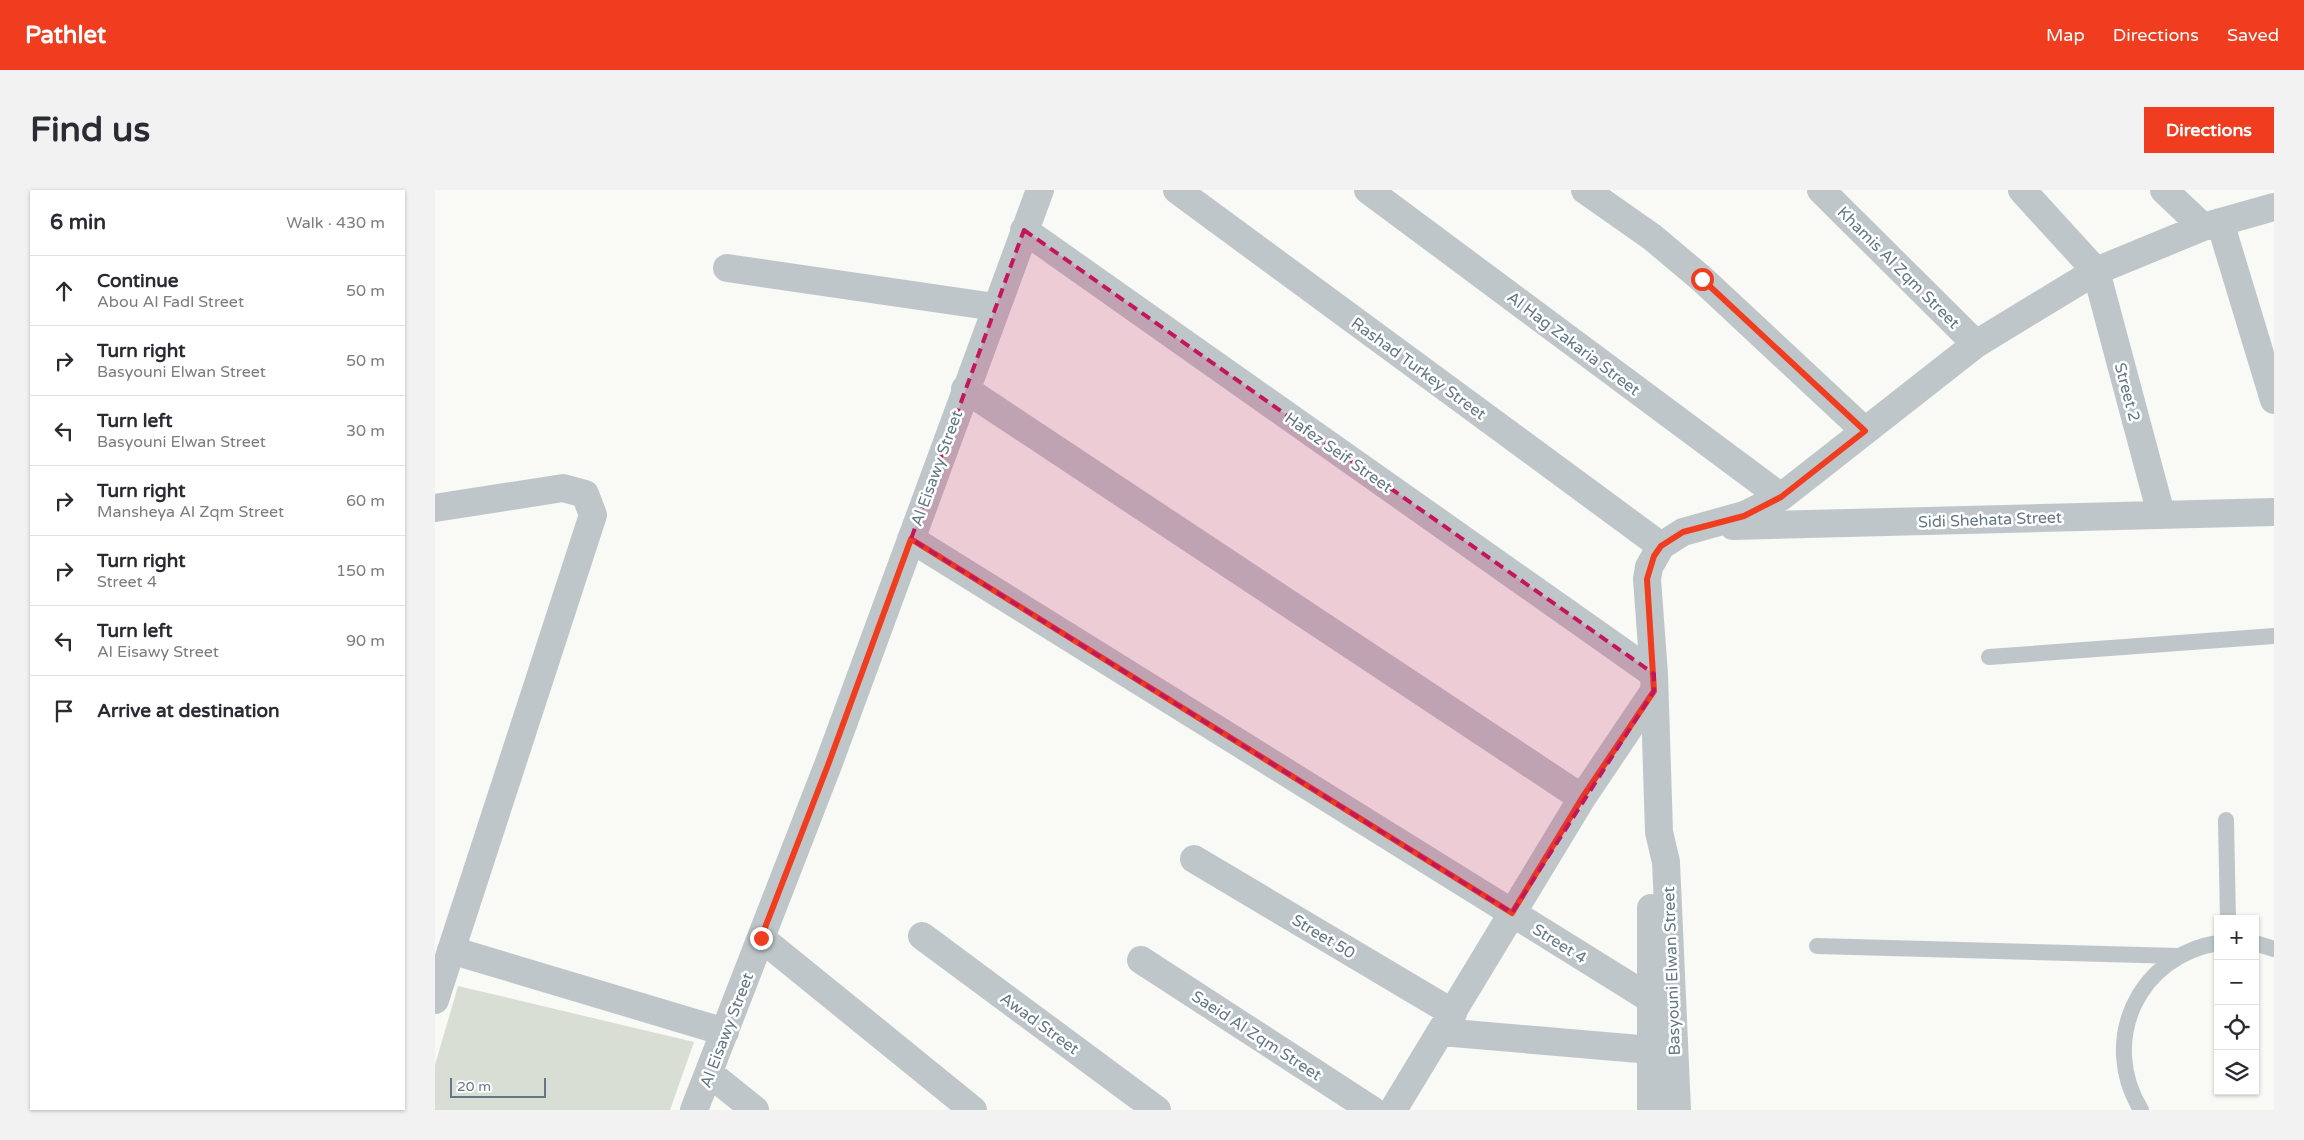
<!DOCTYPE html>
<html lang="en">
<head>
<meta charset="utf-8">
<style>
	:root { --surface:#fff; --page:#f2f2f3; --text:#2b2b33; --muted:#7c7c81; --line:#e1e1e2; --accent:#f03d1f }
	body { margin:0; font-family:"Varela Round",sans-serif; background:var(--page); color:var(--text) }
	.controls { position:absolute; right:15px; bottom:15px; display:grid; overflow:hidden; border-radius:0px; box-shadow:0 1px 4px #0004 }
	.controls button { width:45px; height:45px; display:grid; place-items:center; padding:0; border:0; border-bottom:1px solid var(--line); background:var(--surface); color:var(--text); font:25px sans-serif }
	.scale { position:absolute; left:15px; bottom:12px; width:96px; box-sizing:border-box; padding-left:5px; border:2px solid #627884; border-top:0; font-size:14px; line-height:18px; white-space:nowrap; color:#627884; -webkit-text-stroke:4px #fff; paint-order:stroke }
	.stop { position:absolute; width:15px; height:15px; margin:-11px; border:4px solid #f03d1f; border-radius:50%; background:#fff }
	.stop.end { background:#f03d1f; border-color:#fff; box-shadow:0 1px 5px #0008 }
	.list { margin:0; padding:0; list-style:none }
	h2 { display:flex; justify-content:space-between; align-items:center; height:65px; margin:0; padding:0 20px; font-size:21px }
	h2 small { font-size:16px; font-weight:400; color:var(--muted) }
	.list li { display:grid; grid-template-columns:32px 1fr auto; gap:15px; align-items:center; box-sizing:border-box; height:70px; padding:0 20px; border-top:1px solid var(--line) }
	.list b { display:block; font-size:19px; white-space:nowrap }
	.list p { margin:0; font-size:16px; white-space:nowrap; color:var(--muted) }
	.list em { font-size:16px; font-style:normal; color:var(--muted) }
	.icon { flex:none; width:28px; height:28px; fill:none; stroke:currentColor; stroke-width:2; stroke-linecap:round; stroke-linejoin:round }
	.map { position:relative; flex:none; width:1839px; height:920px; overflow:hidden; border-radius:0px }
	header { display:flex; align-items:center; gap:30px; box-sizing:border-box; height:70px; padding:0 25px; background:var(--accent); color:#fff }
	header strong { font-size:24px }
	nav { display:flex; gap:28px; margin-inline-start:auto; font-size:18px }
	.intro { display:flex; align-items:center; justify-content:space-between; box-sizing:border-box; height:120px; padding:0 30px }
	h1 { margin:0; font-size:35px }
	.button { padding:12px 22px; border-radius:0px; background:var(--accent); color:#fff; font-size:18px; font-weight:700 }
	main { display:flex; gap:30px; padding:0 30px }
	aside { flex:1; background:var(--surface); border-radius:0px; box-shadow:0 1px 4px #0004 }
	.map>svg:first-child { display:block }
	.green { fill:#d9ded5 }
	.lines { fill:none; stroke-linecap:round; stroke-linejoin:round }
	.lane { stroke:#bfc6c9; stroke-width:16 }
	.street { stroke:#bfc6c9; stroke-width:28 }
	.route { stroke:#f03d1f; stroke-width:6 }
	.marked { fill:#c2185b; fill-opacity:0.2; stroke:#c2185b; stroke-width:4; stroke-dasharray:10 6; stroke-linejoin:round }
	.labels { text-anchor:middle; stroke-width:5; stroke-linejoin:round; paint-order:stroke }
	.street-label { font-size:16px; fill:#627884; stroke:#fff }
</style>
</head>
<body>
<header>
<strong>Pathlet</strong>
<nav><a>Map</a><a>Directions</a><a>Saved</a></nav>
</header>
<div class="intro"><h1>Find us</h1><a class="button">Directions</a></div>
<main>
<aside>
<h2>6 min<small>Walk · 430 m</small></h2>
<ul class="list">
<li><svg class="icon" aria-label="ahead" viewBox="0 0 24 24"><path d="M12 20V5M6 11l6-6 6 6"/></svg><div><b>Continue</b><p>Abou Al Fadl Street</p></div><em>50 m</em></li>
<li><svg class="icon" aria-label="right" viewBox="0 0 24 24"><path d="M7 20v-9h11M14 6l5 5-5 5"/></svg><div><b>Turn right</b><p>Basyouni Elwan Street</p></div><em>50 m</em></li>
<li><svg class="icon" aria-label="left" viewBox="0 0 24 24"><path d="M17 20v-9H6M10 6l-5 5 5 5"/></svg><div><b>Turn left</b><p>Basyouni Elwan Street</p></div><em>30 m</em></li>
<li><svg class="icon" aria-label="right" viewBox="0 0 24 24"><path d="M7 20v-9h11M14 6l5 5-5 5"/></svg><div><b>Turn right</b><p>Mansheya Al Zqm Street</p></div><em>60 m</em></li>
<li><svg class="icon" aria-label="right" viewBox="0 0 24 24"><path d="M7 20v-9h11M14 6l5 5-5 5"/></svg><div><b>Turn right</b><p>Street 4</p></div><em>150 m</em></li>
<li><svg class="icon" aria-label="left" viewBox="0 0 24 24"><path d="M17 20v-9H6M10 6l-5 5 5 5"/></svg><div><b>Turn left</b><p>Al Eisawy Street</p></div><em>90 m</em></li>
<li><svg class="icon" aria-label="arrive" viewBox="0 0 24 24"><path d="M6 21V4h12l-3 4 3 4H6"/></svg><div><b>Arrive at destination</b></div></li>
</ul>
</aside>
<div class="map">
<svg width="1839" height="920" viewBox="0 0 1839 920">
	<rect width="100%" height="100%" fill="#f9f9f6"/>
	<path class="green" d="M23,796L259,852L235,920H0V875Z"/>
	<g class="lines">
		<path class="lane" d="M1554,467L1839,446
			M1791,630L1793,729
			M1820,753L1839,759
			M1382,756L1743,766
			M1706,920C1664,851 1703,766 1783,753"/>
		<path class="street" d="M742,0L1226,356
			M933,0L1346,307
			M1150,0L1217,47L1267,89L1430,241
			M1386,0L1541,154
			M1587,0L1661,81L1726,324
			M1729,0L1768,37
			M1785,32L1839,210
			M589,40L1219,484
			M292,78L560,117
			M530,199L1147,608
			M0,318L128,298L150,304L158,325L0,810
			M1298,336L1839,322
			M476,349L1214,808
			M759,669L1018,823
			M487,746L722,920
			M326,748L538,920
			M16,760L290,842
			M706,770L937,920
			M1006,842L1216,860
			M274,883L320,920
			M259,920L393,575L605,0
			M958,920L1147,608L1219,501
			M1216,920V718
			M1242,920L1231,672L1224,642L1219,484L1212,389L1214,377L1226,356L1248,342L1309,325L1346,307L1541,154L1661,81L1768,37L1839,17"/>
	</g>
	<g class="lines">
		<path class="route" d="M326,748L393,575L476,349L1077,723L1147,608L1219,501L1212,389L1219,366L1226,356L1248,342L1309,326L1346,307L1430,241L1267,89"/>
	</g>
	<path class="marked" d="M589,40L1219,484V501L1077,723L476,349Z"/>
	<g class="labels">
		<g class="street-label">
			<text transform="translate(1464 77) rotate(45)" y="6">Khamis Al Zqm Street</text>
			<text transform="translate(1139 153) rotate(37)" y="6">Al Hag Zakaria Street</text>
			<text transform="translate(984 178) rotate(36)" y="6">Rashad Turkey Street</text>
			<text transform="translate(1693 202) rotate(75)" y="6">Street 2</text>
			<text transform="translate(904 262) rotate(35)" y="6">Hafez Seif Street</text>
			<text transform="translate(501 278) rotate(-70)" y="6">Al Eisawy Street</text>
			<text transform="translate(1555 329) rotate(-2)" y="6">Sidi Shehata Street</text>
			<text transform="translate(889 746) rotate(31)" y="6">Street 50</text>
			<text transform="translate(1125 753) rotate(32)" y="6">Street 4</text>
			<text transform="translate(1236 781) rotate(-92)" y="6">Basyouni Elwan Street</text>
			<text transform="translate(605 833) rotate(36)" y="6">Awad Street</text>
			<text transform="translate(291 840) rotate(-69)" y="6">Al Eisawy Street</text>
			<text transform="translate(822 845) rotate(33)" y="6">Saeid Al Zqm Street</text>
		</g>
	</g>
</svg>
<div class="controls">
<button>+</button>
<button>−</button>
<button><svg class="icon" aria-label="locate" viewBox="0 0 24 24"><circle cx="12" cy="12" r="6"/><path d="M12 2v4M12 18v4M2 12h4M18 12h4"/></svg></button>
<button><svg class="icon" aria-label="layers" viewBox="0 0 24 24"><path d="M12 4l9 5-9 5-9-5zM3 14l9 5 9-5"/></svg></button>
</div>
<div class="scale">20 m</div>
<div class="stop" style="left:1267px;top:89px"></div>
<div class="stop end" style="left:326px;top:748px"></div>
</div>
</main>
</body>
</html>
